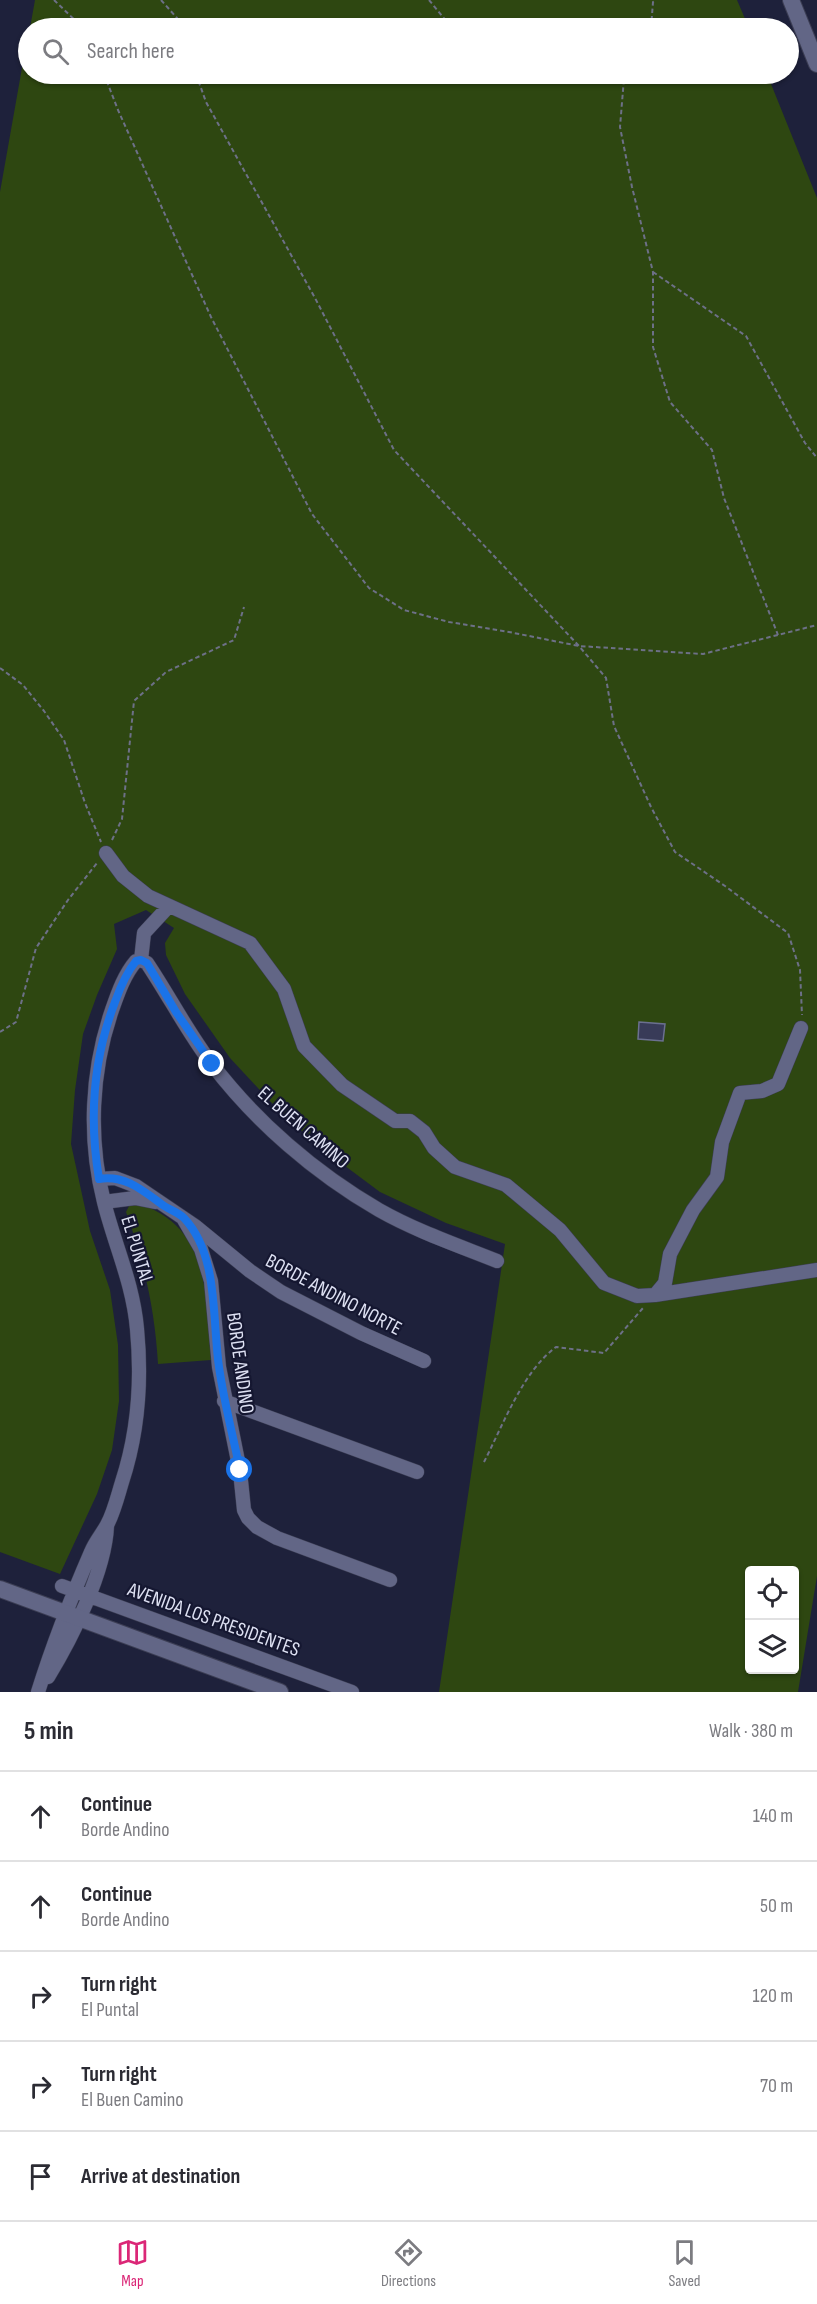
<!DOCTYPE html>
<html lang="en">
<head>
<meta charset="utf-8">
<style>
	:root { --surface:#fff; --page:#f7f7f7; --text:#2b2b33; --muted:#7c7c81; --line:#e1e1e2; --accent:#db2777 }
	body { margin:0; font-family:"Sofia Sans Condensed",sans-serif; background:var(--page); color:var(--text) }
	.controls { position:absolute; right:18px; bottom:18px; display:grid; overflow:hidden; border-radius:6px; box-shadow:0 2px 4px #0004 }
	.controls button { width:54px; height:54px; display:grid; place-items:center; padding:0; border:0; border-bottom:2px solid var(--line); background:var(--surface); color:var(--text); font:30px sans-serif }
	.stop { position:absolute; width:18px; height:18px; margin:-14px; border:4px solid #1a73e8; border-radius:50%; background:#fff }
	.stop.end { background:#1a73e8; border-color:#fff; box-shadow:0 2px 6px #0008 }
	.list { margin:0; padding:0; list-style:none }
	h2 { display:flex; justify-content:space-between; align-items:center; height:78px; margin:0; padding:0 24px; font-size:26px }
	h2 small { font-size:20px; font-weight:400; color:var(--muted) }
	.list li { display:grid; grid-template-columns:39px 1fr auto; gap:18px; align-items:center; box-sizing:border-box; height:90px; padding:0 24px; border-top:2px solid var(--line) }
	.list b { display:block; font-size:22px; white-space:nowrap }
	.list p { margin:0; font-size:20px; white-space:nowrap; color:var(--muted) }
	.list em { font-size:20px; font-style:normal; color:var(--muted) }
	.icon { flex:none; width:33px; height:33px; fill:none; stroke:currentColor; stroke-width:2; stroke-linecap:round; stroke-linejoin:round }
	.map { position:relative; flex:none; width:817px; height:1692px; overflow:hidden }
	.search { position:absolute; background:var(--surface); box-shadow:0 2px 4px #0004; left:18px; right:18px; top:18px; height:66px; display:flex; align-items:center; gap:15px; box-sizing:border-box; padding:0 21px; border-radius:33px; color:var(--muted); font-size:22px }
	.sheet { height:528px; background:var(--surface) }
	nav { display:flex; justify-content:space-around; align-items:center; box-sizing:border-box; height:84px; border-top:2px solid var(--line); background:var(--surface); font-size:16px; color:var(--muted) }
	nav a { display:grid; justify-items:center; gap:3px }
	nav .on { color:var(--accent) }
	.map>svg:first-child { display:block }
	.green { fill:#2e4711; fill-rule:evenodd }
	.building { fill:#383b58; stroke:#6b7090; stroke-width:1.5 }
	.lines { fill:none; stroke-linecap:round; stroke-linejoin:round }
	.minor-casing { stroke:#3c3e54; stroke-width:15 }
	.tertiary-casing { stroke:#3c3e54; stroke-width:18 }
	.path { stroke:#6d7087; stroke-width:2; stroke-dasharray:4.5 3; stroke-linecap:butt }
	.minor { stroke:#626686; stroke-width:14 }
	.tertiary { stroke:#626686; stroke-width:16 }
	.route { stroke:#1a73e8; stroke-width:8 }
	.labels { text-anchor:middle; stroke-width:4.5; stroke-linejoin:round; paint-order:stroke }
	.street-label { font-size:20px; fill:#dee1f3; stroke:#151731 }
</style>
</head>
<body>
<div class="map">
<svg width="817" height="1692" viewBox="0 0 817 1692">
	<rect width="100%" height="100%" fill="#1e213b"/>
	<path class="green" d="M35,0H737L749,28H30Z
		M28,34V74H767L817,198V1576L798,1692H439L505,1244L446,1223L380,1192L325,1151L282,1114L230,1058L185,994L166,955L165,943L174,928L146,910L114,924L117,949L97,995L83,1034L75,1090L71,1144L90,1231L110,1290L118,1345L119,1401L112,1450L97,1494L60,1574L0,1552V192ZM750,1570H794V1670H750Z
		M134,1202C211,1225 205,1293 211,1360L158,1364C155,1310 144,1262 126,1212L129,1206L134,1205Z"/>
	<path class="building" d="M639,1022L665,1024L663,1041L638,1039Z"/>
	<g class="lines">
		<g class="minor-casing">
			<path id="minor" d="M106,853L123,876L148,896L250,943L284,989L304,1046L342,1085L395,1121H410L424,1132L434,1148L455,1167L506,1185L560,1230L604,1283L637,1296L655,1295L817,1270
				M141,960L147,963C169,996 187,1031 211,1063C256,1122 315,1173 379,1210C416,1231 457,1245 497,1261
				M141,960L144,933L169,906
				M99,1179L115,1178L136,1186L195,1226L250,1271L281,1292L361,1333L424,1361
				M104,1202L135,1198L155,1202
				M183,1218L201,1249L211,1281L219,1367L240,1471L244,1510L248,1518L257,1527L277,1538L390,1580
				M655,1295L665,1283L670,1254L693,1210L717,1177L722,1142L740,1093L762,1091L778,1084L801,1028
				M224,1401L417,1472
				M62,1586L352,1692
				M48,1677C72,1638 105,1572 107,1526
				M38,1692C53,1644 71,1598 91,1552C95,1542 102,1534 107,1525C114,1512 118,1495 122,1482C138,1433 142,1381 137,1329C133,1283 115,1246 104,1202C88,1139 91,1071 112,1010C118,993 124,975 136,961L141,960"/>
		</g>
		<g class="tertiary-casing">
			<path id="tertiary" d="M791,0L817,64
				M0,1589L280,1692"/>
		</g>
		<path class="path" d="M54,0L83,28
			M161,0L177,18L180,28
			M429,0L452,28
			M651,28L653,2L656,0
			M104,74L118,110L211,317L312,514L369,588L404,610L449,622L509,632L579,646L703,654L817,625
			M196,74L206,102L315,298L394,450L579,646L606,678L614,726L651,807L675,852L725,886L788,933L800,970L802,1015
			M616,74L624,78
			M628,74L624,78L620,127L632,187L653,272V347L670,402L712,450L724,498L778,635
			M653,272L746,336L805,443L817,458
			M0,668L23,685L44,711L64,740L85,803L101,842
			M112,840L122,819L134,701L166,672L234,640L244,607
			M0,1032L16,1022L36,948L68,900L97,863
			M484,1462C503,1425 523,1371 556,1347L604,1353L643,1308"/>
		<use href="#minor" class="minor"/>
		<use href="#tertiary" class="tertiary"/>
	</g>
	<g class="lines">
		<path class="route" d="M212,1064L176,1012L147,963L141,960L136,961C126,973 120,988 115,1002C93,1059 89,1119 99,1179C124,1175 141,1189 160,1203C167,1209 178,1212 184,1218C219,1255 212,1320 219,1367C224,1402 233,1436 240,1470"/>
	</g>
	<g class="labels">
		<g class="street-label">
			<text transform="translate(304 1127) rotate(41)" y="7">EL BUEN CAMINO</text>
			<text transform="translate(138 1250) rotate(73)" y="7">EL PUNTAL</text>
			<text transform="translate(334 1294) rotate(28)" y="7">BORDE ANDINO NORTE</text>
			<text transform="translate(241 1363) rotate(82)" y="7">BORDE ANDINO</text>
			<text transform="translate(214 1619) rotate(20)" y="7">AVENIDA LOS PRESIDENTES</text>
		</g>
	</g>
</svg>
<div class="controls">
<button><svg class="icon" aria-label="locate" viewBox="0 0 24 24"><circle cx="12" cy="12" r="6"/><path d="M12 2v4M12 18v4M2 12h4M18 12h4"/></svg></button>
<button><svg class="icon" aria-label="layers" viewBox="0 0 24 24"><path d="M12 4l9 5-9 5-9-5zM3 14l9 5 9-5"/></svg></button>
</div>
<div class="stop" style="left:240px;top:1470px"></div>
<div class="stop end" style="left:212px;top:1064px"></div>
<div class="search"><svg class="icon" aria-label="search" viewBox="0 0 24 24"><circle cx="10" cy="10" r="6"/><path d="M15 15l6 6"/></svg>Search here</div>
</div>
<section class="sheet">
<h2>5 min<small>Walk · 380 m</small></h2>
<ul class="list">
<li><svg class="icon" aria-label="ahead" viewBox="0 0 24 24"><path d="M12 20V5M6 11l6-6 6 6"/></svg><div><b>Continue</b><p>Borde Andino</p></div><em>140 m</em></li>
<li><svg class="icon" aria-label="ahead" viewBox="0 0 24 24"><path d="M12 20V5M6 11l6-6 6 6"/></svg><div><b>Continue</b><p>Borde Andino</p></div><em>50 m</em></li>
<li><svg class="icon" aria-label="right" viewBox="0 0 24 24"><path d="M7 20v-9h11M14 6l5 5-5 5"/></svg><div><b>Turn right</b><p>El Puntal</p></div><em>120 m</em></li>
<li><svg class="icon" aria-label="right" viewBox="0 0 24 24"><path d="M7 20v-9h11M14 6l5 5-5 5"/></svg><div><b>Turn right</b><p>El Buen Camino</p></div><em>70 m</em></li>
<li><svg class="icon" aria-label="arrive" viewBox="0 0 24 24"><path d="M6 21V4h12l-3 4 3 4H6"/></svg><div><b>Arrive at destination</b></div></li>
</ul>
</section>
<nav>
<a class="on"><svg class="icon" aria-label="map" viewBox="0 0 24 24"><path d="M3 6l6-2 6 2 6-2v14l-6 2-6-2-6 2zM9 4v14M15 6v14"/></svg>Map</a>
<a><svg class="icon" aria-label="directions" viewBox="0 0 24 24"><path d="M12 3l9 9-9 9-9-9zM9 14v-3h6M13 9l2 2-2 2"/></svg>Directions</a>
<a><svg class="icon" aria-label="saved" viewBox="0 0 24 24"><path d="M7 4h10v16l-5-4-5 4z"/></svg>Saved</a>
</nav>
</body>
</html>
